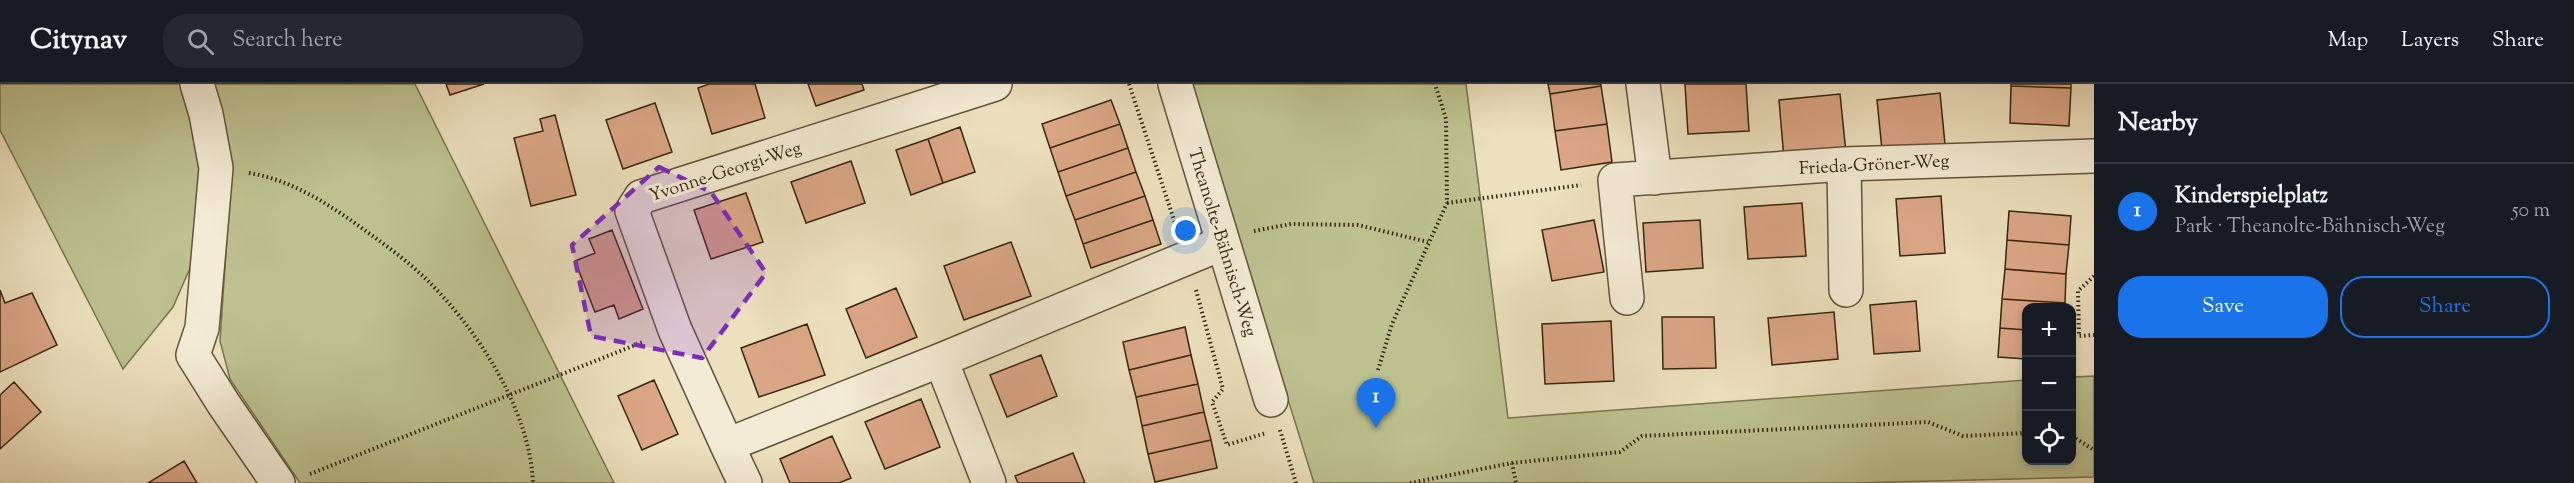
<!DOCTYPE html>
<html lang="en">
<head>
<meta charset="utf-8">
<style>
	:root { --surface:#171b24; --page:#242831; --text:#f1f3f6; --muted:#9ea1a6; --line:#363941; --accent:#1a73e8 }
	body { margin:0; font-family:"Sorts Mill Goudy",serif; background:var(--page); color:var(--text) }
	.controls { position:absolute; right:18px; bottom:18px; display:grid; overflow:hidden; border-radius:12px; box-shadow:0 3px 9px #0003 }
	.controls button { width:54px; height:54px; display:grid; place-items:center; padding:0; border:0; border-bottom:2px solid var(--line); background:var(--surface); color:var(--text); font:30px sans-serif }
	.you { position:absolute; left:1186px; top:147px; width:21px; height:21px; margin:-15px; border:4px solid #fff; border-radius:50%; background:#1a73e8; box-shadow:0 0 0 9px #1a73e833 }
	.badge { display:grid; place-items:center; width:39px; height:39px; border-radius:50%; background:var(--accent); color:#fff; font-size:20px; font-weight:700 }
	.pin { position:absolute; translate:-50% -50px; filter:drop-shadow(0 2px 3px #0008) }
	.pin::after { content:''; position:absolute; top:32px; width:21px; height:18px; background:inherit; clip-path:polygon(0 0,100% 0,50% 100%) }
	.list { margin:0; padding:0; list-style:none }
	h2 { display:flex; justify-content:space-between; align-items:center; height:78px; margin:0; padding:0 24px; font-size:26px }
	h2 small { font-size:20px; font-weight:400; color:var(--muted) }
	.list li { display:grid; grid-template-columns:39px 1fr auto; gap:18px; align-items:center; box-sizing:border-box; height:96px; padding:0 24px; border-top:2px solid var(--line) }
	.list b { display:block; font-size:22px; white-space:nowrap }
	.list p { margin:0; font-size:20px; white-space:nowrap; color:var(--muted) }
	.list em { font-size:20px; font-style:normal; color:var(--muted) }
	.actions { display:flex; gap:12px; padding:18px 24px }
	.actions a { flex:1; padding:14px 0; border:2px solid var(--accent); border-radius:24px; text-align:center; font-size:21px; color:var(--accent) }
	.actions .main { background:var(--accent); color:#fff }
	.icon { flex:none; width:33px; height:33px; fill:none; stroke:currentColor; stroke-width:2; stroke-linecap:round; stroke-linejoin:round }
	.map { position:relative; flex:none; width:2094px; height:399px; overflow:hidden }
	header { display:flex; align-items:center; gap:36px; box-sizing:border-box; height:84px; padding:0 30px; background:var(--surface); border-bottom:2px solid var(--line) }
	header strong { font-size:28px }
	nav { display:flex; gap:33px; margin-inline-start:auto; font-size:21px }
	.search { width:420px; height:54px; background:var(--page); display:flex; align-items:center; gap:15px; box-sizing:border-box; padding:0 21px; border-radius:24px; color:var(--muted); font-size:22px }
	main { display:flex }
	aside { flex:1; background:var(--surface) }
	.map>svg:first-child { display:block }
	.green { fill:#bcc18f; stroke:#79744e; stroke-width:1.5 }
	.building { fill:#dba685; stroke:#36260e; stroke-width:1.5 }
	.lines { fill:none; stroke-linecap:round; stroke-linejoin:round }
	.minor-casing { stroke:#64543a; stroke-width:36 }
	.path { stroke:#36260e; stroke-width:4; stroke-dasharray:1.5 3; stroke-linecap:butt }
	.minor { stroke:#f3ebd5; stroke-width:33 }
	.marked { fill:#7b2cbf; fill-opacity:0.2; stroke:#7b2cbf; stroke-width:4.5; stroke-dasharray:12 8; stroke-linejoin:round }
	.labels { text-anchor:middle; stroke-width:6; stroke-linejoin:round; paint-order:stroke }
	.street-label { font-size:18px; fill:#36260e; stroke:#f3ebd5 }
</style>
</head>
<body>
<header>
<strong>Citynav</strong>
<div class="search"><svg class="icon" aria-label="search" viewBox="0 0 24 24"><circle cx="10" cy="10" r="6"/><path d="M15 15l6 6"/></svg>Search here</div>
<nav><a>Map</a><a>Layers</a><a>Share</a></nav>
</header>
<main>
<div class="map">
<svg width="2094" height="399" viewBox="0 0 2094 399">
	<rect width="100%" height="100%" fill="#ece0be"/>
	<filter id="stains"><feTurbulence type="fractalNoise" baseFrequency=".00333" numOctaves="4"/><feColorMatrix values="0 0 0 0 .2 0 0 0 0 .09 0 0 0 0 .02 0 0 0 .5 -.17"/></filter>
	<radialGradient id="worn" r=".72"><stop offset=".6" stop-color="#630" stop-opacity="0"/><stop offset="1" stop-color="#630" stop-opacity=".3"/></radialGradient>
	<path class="green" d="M0,0H181L186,10L206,79L201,159L173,223L123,285L0,46Z
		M213,0H415L614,399H300L230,295L220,257L231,94L222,27Z
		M1190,0H1466L1508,334L2026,296V376H2072V293L2094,292V393L1855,399H1314Z"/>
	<path class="building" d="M446,0H484L450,11Z
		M709,0H755L765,34L712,50L698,4Z
		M808,0H862L864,6L816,22Z
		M1548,0H1601V2L1550,10Z
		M1685,0H1746L1749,47L1688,50Z
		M2011,0H2071V4L2011,2Z
		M1601,2L1607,40L1555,47L1550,10Z
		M2011,2L2071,4L2069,42L2010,39Z
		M1940,9L1945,60L1882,66L1877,16Z
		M1840,10L1846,69L1784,75L1779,16Z
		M1111,16L1120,40L1050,64L1042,40Z
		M655,19L672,68L623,85L606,36Z
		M555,31L576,111L531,122L514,54L543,47L540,35Z
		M1120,40L1128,64L1058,88L1050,64Z
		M1607,40L1612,78L1561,86L1555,47Z
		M960,43L975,88L943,99L928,55Z
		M928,55L943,99L911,111L896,66Z
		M1128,64L1136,88L1066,112L1058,88Z
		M851,77L865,119L806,139L791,98Z
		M1136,88L1145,112L1075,136L1066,112Z
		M746,109L763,158L711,175L694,126Z
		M1145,112L1153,136L1083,160L1075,136Z
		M1941,112L1945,169L1900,172L1896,115Z
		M1802,119L1806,172L1748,175L1744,123Z
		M2009,127L2071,132L2069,161L2007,156Z
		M1153,136L1161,160L1091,184L1083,160Z
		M1594,136L1604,188L1552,197L1542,146Z
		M1700,136L1703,184L1646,188L1643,139Z
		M612,146L643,225L619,235L614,221L595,228L575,177L595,169L589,155Z
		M2007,156L2069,161L2066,190L2005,185Z
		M1011,158L1031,212L964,236L944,182Z
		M2005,185L2066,190L2065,219L2002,215Z
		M896,204L917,253L866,274L846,225Z
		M0,206L5,219L32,209L57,261L0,288Z
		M2002,215L2065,219L2064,224H2026V246L2000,244Z
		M1916,217L1920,267L1874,270L1870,221Z
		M1834,228L1838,275L1772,281L1768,234Z
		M1662,233H1714L1716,284L1663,285Z
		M1611,237L1614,297L1545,300L1542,240Z
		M807,240L825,291L759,313L741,264Z
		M1185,243L1191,271L1129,286L1123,258Z
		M2000,244L2026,246V275L1998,273Z
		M1041,271L1057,312L1007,333L990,291Z
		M1191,271L1198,300L1136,313L1129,286Z
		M654,296L678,350L642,366L618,312Z
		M14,298L41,328L0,365V311Z
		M1198,300L1204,328L1142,342L1136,313Z
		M921,315L940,363L885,385L865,338Z
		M1204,328L1211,356L1148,370L1142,342Z
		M832,352L851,394L839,399H790L780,375Z
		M1211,356L1217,384L1155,398L1148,370Z
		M1073,369L1085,399H1018L1015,392Z
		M184,377L197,399H148Z"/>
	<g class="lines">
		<g class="minor-casing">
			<path id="minor" d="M197,0L206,30L216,84L202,244L193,271L223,319L278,399
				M995,0L641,113L632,127L675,246L727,361L941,276L1223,159
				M1175,0L1271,316
				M1643,0L1655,94
				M1844,80L1846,206
				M1627,214L1615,96L1844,80L2094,72
				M941,276L989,399
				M727,361L745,399"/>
		</g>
		<path class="path" d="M1129,0L1176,142
			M249,89C291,96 325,118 359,142C381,158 404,174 424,193C476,243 530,325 533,399
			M1447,119L1581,101
			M1254,147L1291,140L1358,141L1428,158
			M2094,192L2078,207L2079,252L2094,251
			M1196,206L1223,305L1212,318L1227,361L1266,349
			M1378,286L1392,240L1447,119L1446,35L1435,0
			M1280,346L1296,399
			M2072,352L2094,366
			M1512,379L1516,399
			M310,390L643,258
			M1410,399L1512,379L1620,368L1642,352L1928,338L1963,352L2026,349"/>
		<use href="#minor" class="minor"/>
	</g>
	<path class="marked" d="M659,83L711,108L766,189L702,274L591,252L572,161Z"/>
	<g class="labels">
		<g class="street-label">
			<text transform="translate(1874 80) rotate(-3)" y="6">Frieda-Gröner-Weg</text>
			<text transform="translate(725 87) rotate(-18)" y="6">Yvonne-Georgi-Weg</text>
			<text transform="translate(1223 158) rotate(73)" y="6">Theanolte-Bähnisch-Weg</text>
		</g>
	</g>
	<rect width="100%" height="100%" filter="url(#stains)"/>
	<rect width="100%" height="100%" fill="url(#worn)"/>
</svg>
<div class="controls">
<button>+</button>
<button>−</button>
<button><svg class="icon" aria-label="locate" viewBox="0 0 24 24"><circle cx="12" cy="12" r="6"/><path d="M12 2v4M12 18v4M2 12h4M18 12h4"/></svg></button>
</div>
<div class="you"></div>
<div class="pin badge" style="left:1376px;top:344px">1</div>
</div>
<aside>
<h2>Nearby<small></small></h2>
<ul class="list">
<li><span class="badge">1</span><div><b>Kinderspielplatz</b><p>Park · Theanolte-Bähnisch-Weg</p></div><em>50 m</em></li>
</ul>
<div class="actions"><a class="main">Save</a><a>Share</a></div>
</aside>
</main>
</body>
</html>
